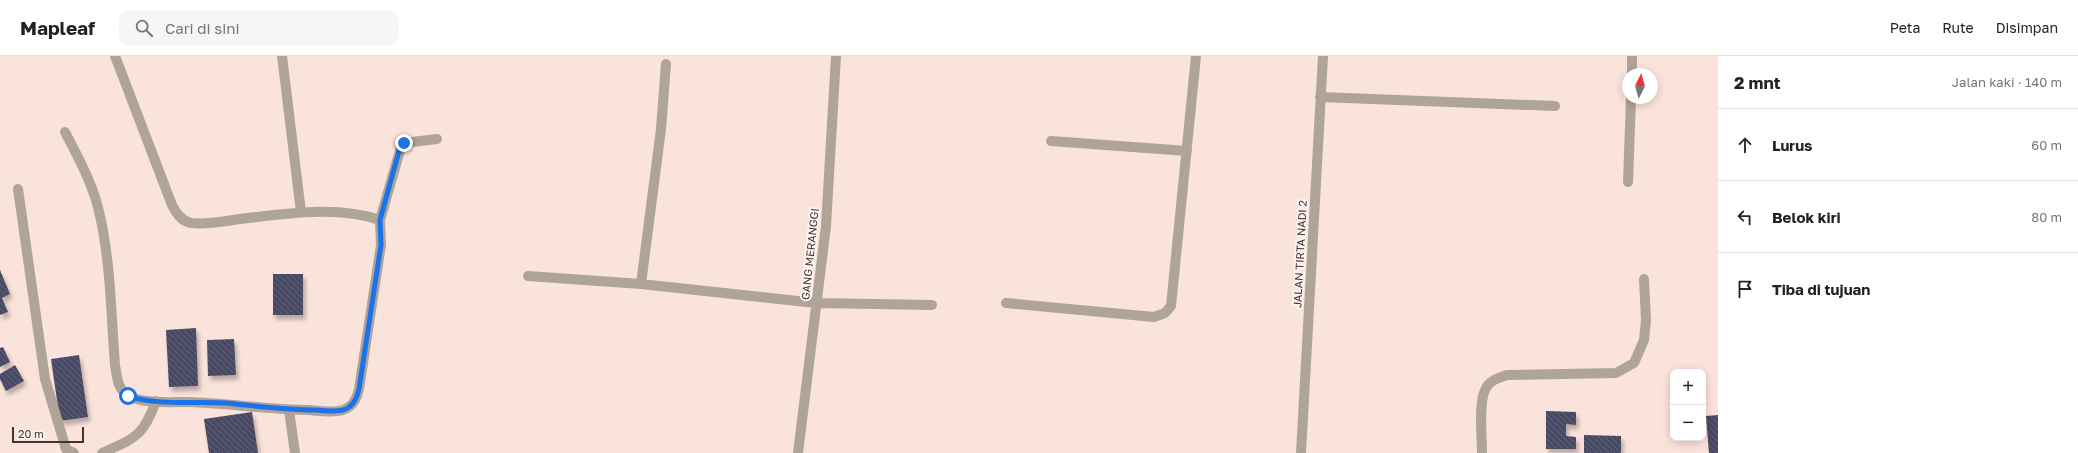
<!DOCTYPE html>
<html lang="id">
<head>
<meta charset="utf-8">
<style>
	:root { --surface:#fff; --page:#f6f6f6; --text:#222; --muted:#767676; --line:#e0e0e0 }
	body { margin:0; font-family:"Golos Text",sans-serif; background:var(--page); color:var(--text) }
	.controls { position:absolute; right:12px; bottom:12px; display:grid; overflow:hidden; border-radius:8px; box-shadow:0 2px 10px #0003 }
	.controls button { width:36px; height:36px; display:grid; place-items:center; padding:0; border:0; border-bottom:1px solid var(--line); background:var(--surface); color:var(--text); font:20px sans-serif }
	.compass { position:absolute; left:1622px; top:12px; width:36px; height:36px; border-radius:50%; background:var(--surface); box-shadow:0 2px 10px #0003; rotate:6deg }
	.scale { position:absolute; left:12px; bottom:10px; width:72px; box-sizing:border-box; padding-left:4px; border:2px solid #42342e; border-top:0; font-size:11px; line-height:14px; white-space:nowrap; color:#42342e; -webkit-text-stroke:3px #fcf4f1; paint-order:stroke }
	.stop { position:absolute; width:12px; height:12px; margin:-9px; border:3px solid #1a73e8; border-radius:50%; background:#fff }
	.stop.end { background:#1a73e8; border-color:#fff; box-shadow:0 1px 4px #0008 }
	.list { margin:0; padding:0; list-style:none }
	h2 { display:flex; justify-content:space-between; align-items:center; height:52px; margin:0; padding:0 16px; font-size:17px }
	h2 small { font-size:13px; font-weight:400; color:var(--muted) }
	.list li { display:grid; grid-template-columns:26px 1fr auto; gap:12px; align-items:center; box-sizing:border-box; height:72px; padding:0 16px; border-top:1px solid var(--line) }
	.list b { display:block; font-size:15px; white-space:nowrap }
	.list em { font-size:13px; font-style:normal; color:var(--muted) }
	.icon { flex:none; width:22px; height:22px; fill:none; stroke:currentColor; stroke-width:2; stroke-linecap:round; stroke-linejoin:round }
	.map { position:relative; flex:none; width:1718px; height:397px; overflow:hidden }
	header { display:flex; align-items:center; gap:24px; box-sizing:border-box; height:56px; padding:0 20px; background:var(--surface); border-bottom:1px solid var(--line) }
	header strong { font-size:19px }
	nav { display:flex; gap:22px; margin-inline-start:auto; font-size:14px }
	.search { width:280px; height:36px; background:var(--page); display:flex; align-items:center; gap:10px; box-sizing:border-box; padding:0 14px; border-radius:12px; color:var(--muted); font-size:15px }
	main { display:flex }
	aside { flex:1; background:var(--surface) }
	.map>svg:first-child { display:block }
	.building { fill:url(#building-back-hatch); filter:url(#shadow) }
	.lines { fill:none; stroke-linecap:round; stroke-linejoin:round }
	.minor { stroke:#b0a398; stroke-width:10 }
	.route { stroke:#1a73e8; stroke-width:5 }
	.labels { text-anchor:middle; stroke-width:4; stroke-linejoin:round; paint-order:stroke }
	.street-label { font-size:11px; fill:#42342e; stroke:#fcf4f1 }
</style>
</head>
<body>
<header>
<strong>Mapleaf</strong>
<div class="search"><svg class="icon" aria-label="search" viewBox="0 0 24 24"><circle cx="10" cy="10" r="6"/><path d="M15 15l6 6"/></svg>Cari di sini</div>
<nav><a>Peta</a><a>Rute</a><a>Disimpan</a></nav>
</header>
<main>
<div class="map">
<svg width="1718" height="397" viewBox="0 0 1718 397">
	<defs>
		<pattern id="building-back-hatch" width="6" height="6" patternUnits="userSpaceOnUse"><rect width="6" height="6" fill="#474965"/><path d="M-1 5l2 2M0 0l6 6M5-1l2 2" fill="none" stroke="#606177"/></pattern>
		<filter id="shadow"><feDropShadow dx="2.5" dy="4.5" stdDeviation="2" flood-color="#0004"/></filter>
	</defs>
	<rect width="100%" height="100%" fill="#fae3da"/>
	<path class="building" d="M0,214L10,238L2,242L8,256L0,259Z
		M273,218H303V259H273Z
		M196,272L198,330L169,331L166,274Z
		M234,283L236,319L208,320L207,284Z
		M3,291L10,306L0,311V292Z
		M79,299L88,361L60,365L51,303Z
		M15,309L24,325L6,335L0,323V318Z
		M1546,355L1576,356V369L1566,368V380L1576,381V393H1546Z
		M252,356L258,397H209L204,363Z
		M1718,359V397H1709L1706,360Z
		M1584,379L1621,380V397H1584Z"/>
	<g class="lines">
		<path class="minor" d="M282,0L301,156
			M1632,18V0
			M1320,41L1555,50
			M65,76C79,103 94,130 100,160C111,209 111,260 115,309C117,320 117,332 127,339C141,348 172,346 188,346C228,347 269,354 310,354C320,355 333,357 343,354C353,351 357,342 359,333L381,189L380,164C336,149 285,158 240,163C225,165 207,169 191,167C181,165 176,157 172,149L115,0
			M1051,85L1187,95
			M1628,126L1631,42
			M18,133L45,323L66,393L74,397
			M380,164L401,91L404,87L437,83
			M528,220L641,228L816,247L932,249
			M641,228L661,73L666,8
			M1006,247L1154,261L1165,257L1171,250L1196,0
			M289,354L295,397
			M102,397C135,382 143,381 156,345
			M798,397L826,170L836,0
			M1301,397L1323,0
			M1482,397C1482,382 1478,345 1486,332C1490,324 1499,322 1507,319L1616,317L1634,307L1644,284L1646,264L1644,223"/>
	</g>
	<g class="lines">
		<path class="route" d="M128,340C159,350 193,345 225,347C256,350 286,354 316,354C325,355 335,356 343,354C353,351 357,342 359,333L381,189L380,164L399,95L404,87"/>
	</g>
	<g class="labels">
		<g class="street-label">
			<text transform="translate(810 198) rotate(-84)" y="4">GANG MERANGGI</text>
			<text transform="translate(1300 198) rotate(-87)" y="4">JALAN TIRTA NADI 2</text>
		</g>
	</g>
</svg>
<div class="controls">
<button>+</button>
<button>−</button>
</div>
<svg class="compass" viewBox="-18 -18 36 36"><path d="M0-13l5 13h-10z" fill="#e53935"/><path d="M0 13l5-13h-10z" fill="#767676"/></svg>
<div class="scale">20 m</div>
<div class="stop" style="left:128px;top:340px"></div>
<div class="stop end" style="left:404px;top:87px"></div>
</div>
<aside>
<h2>2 mnt<small>Jalan kaki · 140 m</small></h2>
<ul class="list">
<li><svg class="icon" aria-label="ahead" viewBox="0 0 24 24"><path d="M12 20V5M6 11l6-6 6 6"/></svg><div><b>Lurus</b></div><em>60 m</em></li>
<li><svg class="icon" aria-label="left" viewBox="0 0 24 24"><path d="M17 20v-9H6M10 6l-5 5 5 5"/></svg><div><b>Belok kiri</b></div><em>80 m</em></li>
<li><svg class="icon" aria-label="arrive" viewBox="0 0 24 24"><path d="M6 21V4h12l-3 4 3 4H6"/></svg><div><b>Tiba di tujuan</b></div></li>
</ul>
</aside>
</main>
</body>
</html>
